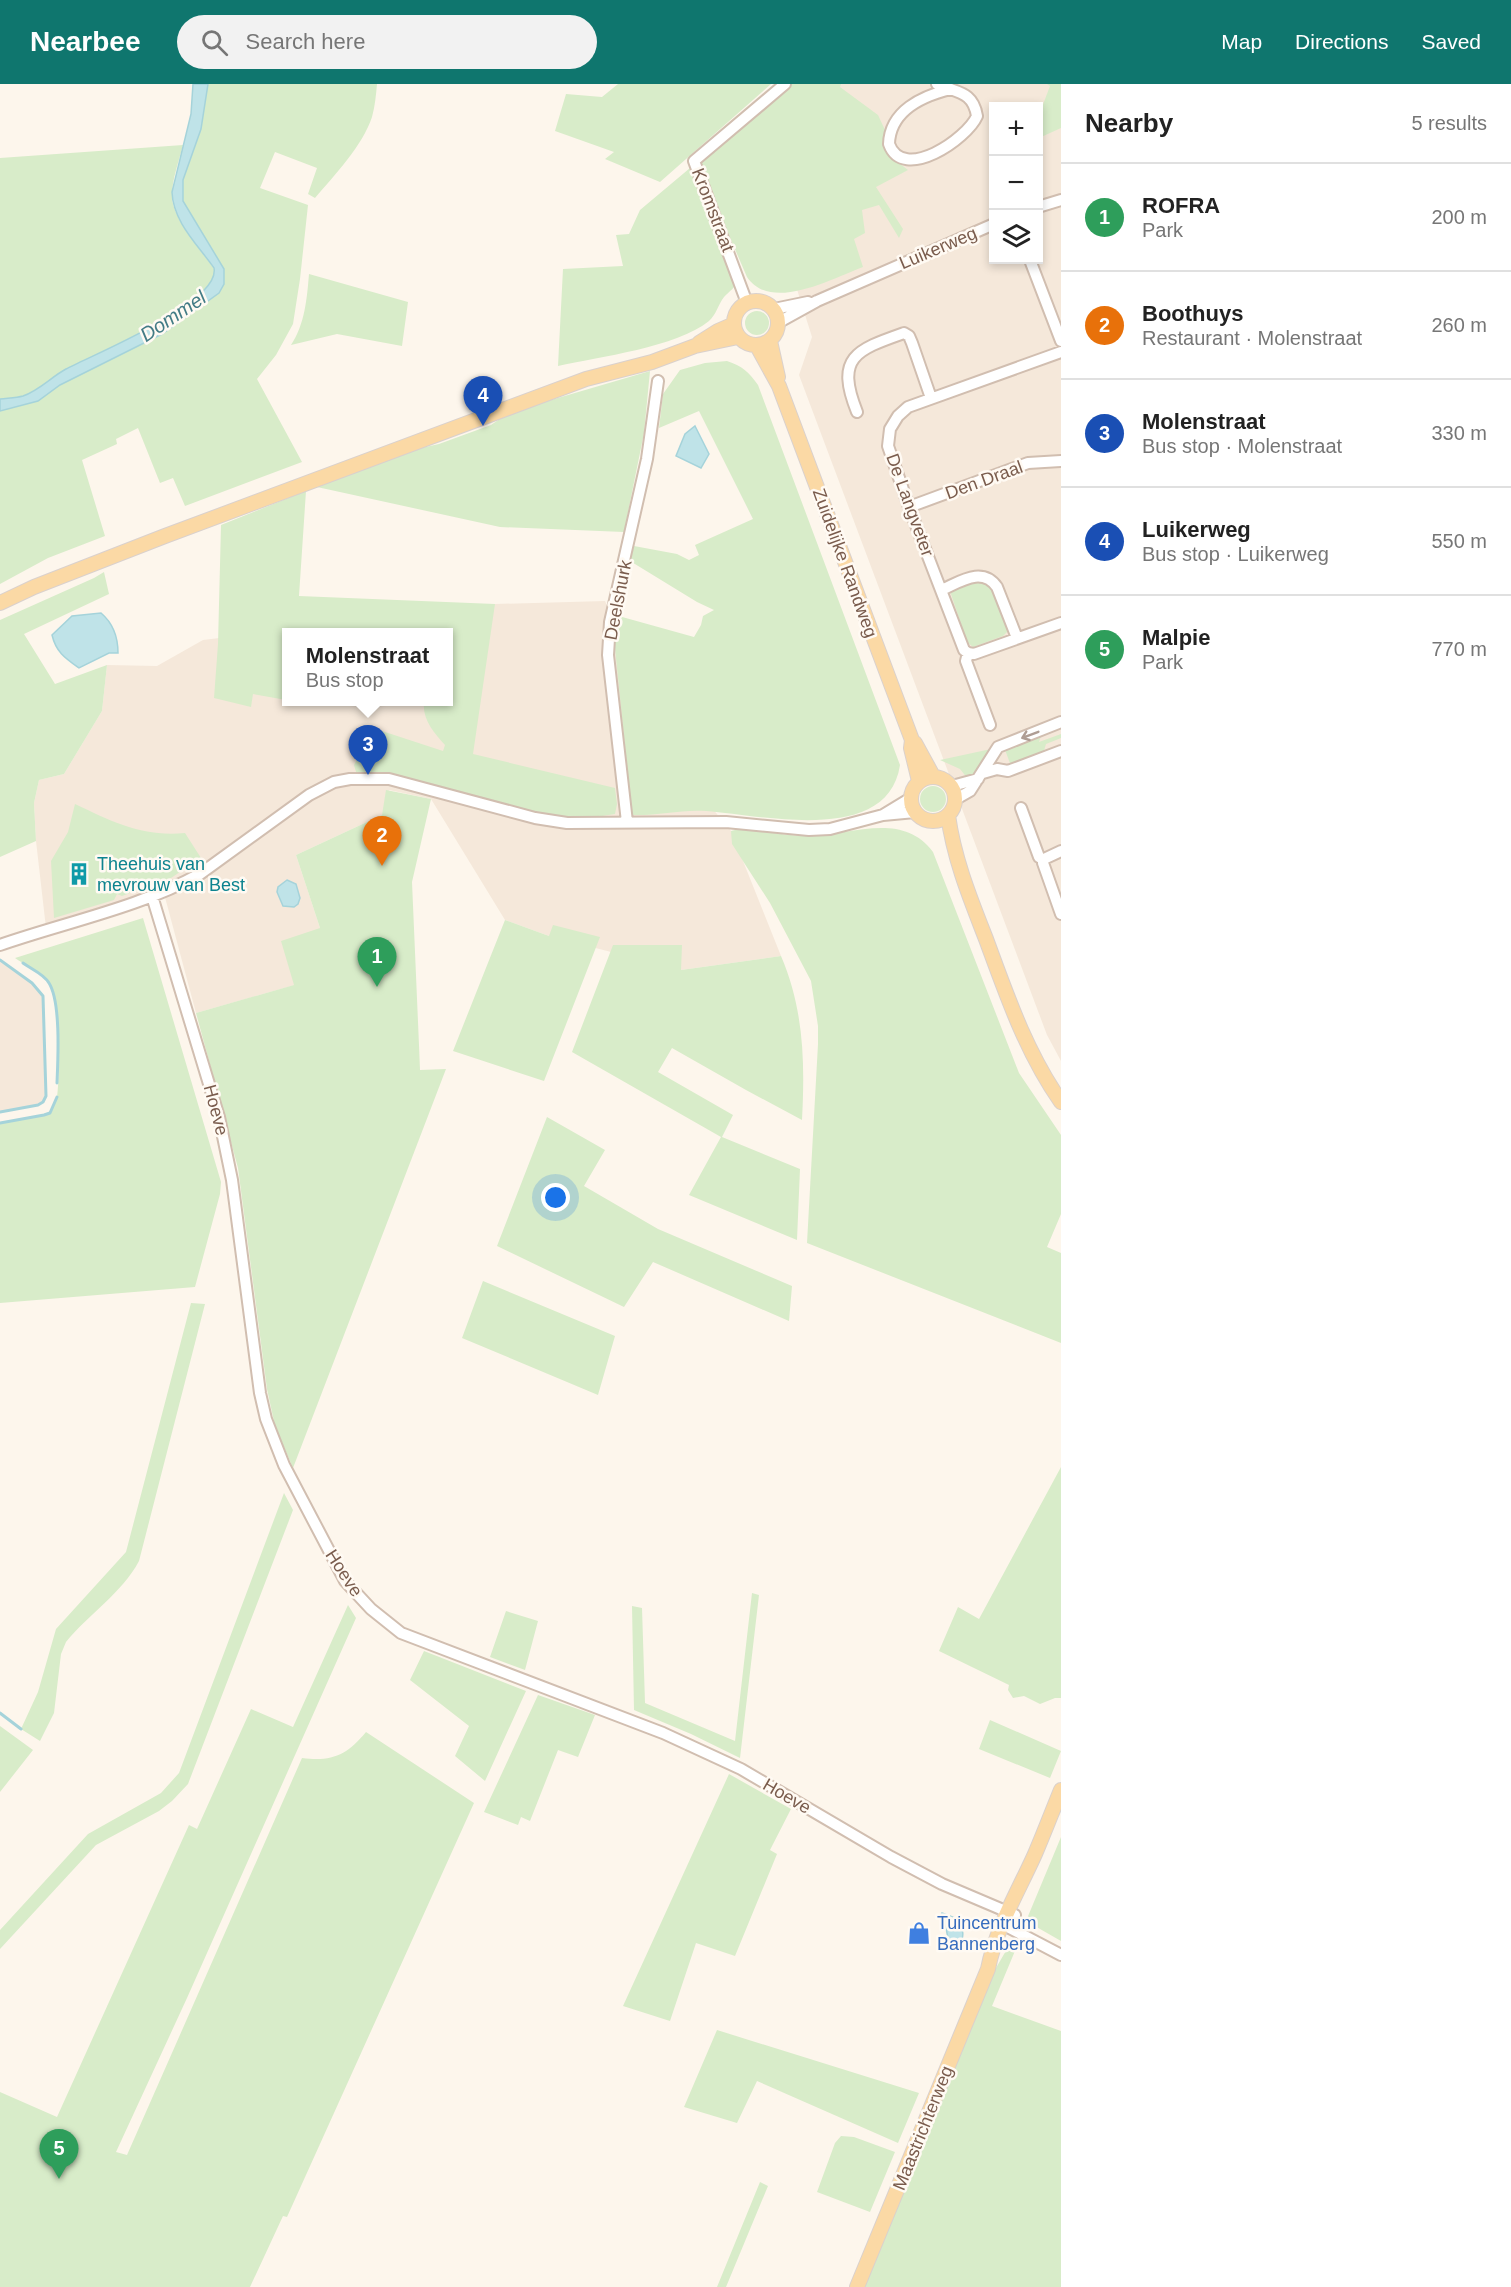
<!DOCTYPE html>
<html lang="en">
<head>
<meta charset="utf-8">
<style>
	:root { --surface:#fff; --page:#f2f2f2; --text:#222; --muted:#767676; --line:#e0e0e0; --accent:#0f766e }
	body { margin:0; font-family:Arial,sans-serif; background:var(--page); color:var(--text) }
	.controls { position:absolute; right:18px; top:18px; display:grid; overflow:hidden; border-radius:0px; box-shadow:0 3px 9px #0003 }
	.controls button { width:54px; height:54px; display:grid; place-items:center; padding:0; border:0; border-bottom:2px solid var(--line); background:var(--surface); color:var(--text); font:30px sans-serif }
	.you { position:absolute; left:556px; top:1114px; width:21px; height:21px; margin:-15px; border:4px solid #fff; border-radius:50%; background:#1a73e8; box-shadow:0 0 0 9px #1a73e833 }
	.badge { display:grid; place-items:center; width:39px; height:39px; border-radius:50%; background:var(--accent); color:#fff; font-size:20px; font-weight:700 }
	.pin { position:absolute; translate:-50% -50px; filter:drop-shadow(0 2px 3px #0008) }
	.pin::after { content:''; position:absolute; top:32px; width:21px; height:18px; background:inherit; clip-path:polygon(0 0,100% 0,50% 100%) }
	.popup { position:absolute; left:282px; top:544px; width:171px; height:78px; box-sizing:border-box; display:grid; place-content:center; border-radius:0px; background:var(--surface); filter:drop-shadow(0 2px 4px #0005); font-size:20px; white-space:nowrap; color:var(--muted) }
	.popup b { font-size:22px; color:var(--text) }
	.popup::after { content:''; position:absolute; left:50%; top:100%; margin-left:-12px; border:12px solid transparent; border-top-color:var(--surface) }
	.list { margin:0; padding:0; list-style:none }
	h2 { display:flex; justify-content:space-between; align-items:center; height:78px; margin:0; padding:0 24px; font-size:26px }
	h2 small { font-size:20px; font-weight:400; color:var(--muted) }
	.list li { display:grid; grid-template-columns:39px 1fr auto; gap:18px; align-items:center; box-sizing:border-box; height:108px; padding:0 24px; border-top:2px solid var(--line) }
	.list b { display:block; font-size:22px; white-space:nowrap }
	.list p { margin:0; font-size:20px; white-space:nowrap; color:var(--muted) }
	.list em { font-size:20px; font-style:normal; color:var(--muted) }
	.icon { flex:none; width:33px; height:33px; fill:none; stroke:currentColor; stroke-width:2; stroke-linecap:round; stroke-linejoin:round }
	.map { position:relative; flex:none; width:1061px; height:2203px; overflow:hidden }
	header { display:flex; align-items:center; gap:36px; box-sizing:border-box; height:84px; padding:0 30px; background:var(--accent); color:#fff }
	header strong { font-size:28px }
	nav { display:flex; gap:33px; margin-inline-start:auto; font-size:21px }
	.search { width:420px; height:54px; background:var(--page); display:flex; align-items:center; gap:15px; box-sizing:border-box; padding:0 21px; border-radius:33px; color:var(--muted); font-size:22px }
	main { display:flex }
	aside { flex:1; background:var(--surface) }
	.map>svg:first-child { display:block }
	.residential { fill:#f5e8da; fill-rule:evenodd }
	.green { fill:#d8ecc9 }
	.water { fill:#bfe3e8; stroke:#a5d3da; stroke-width:1.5 }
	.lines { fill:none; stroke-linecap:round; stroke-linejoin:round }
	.stream { stroke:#a5d3da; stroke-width:3 }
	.minor-casing { stroke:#d1beb0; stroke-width:14 }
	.major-casing { stroke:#dad1cd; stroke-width:16 }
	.minor { stroke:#fff; stroke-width:10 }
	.major { stroke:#fbd9a5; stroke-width:14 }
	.oneway { stroke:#af9d94 }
	.labels { text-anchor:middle; stroke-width:5; stroke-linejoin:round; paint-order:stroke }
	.street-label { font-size:18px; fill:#7a5c4d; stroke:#fffaf3 }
	.culture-label { font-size:18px; fill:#0d838f; stroke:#fffaf3; text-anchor:start }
	.shop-label { font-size:18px; fill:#366cbe; stroke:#fffaf3; text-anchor:start }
	.water-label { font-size:20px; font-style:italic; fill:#437c86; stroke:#fffaf3 }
</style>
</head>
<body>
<header>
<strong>Nearbee</strong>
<div class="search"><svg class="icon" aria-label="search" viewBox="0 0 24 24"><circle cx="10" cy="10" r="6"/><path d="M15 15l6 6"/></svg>Search here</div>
<nav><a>Map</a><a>Directions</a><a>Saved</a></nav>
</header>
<main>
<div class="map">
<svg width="1061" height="2203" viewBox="0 0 1061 2203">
	<rect width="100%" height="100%" fill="#fdf6ec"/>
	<path class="residential" d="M837,0H1061V977L1047,951L799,291L812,253L795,199ZM994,22H1038V176H994Z
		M605,517L674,678L731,747L781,872L681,886L549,852L505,836L431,715L389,706L382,731L296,771L320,844L295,901L196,929L162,802L46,844L36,757L34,719L39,696L64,690L102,627L107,581L157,582L203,556L495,520ZM287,548H449V618H287Z
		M0,876L32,899L43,912L46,1012L43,1018L38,1020L0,1028Z"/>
	<path class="green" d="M208,0H377C376,11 375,22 372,33C363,61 334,92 315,114L308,110L317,84L275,68L260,104L308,121L300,195L293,240L276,271L257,295L302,378L185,422L173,394L160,399L138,344L116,355L117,360L82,376L105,452L48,474L0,500V327L38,317L59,301L162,250L219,209L224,200V185L183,117V96L201,45Z
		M618,0H771L660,98L605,75L614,68L555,47L566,10L602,13Z
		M792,0H841L840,3L878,31L885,46L886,69L908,86L876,103L903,145L899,154L879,121L862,126L865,149L854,155L863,183C833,194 771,229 747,193L715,119L701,78Z
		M1047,0H1061V44L1039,54V31L1050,2Z
		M183,61C179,77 172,95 172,112C172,135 201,165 214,185C220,219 93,271 66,285C51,294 40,306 23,312C16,314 7,314 0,315V74Z
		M690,84L736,195C736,205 730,206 724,213C718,221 716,231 709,237C677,263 599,273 558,282L563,185L623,182L616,151L629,150L640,126Z
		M309,190L408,218L402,262L337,250L291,261C305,240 307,214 309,190Z
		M745 239a12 12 0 1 1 24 0a12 12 0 1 1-24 0Z
		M727,277C742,282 749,288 758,301L900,681C888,762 761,731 706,727C682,725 657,732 632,731L613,545L615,531L694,553L701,541L703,532L714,526L697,518L630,477L634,462L677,470L689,476L699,471L695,461L753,435L699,327L659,344L663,310L680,286L705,279Z
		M650,287L644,349L624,448L500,443L317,403L412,366L439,360L491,341L510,328Z
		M306,407L299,512L495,520L473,670L615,704L617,720L615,730L596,733L544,732L357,691L354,681L371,650L382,647L443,667L445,661C434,649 422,635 424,618H449V548H387L357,545V548H287L286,616L253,610L251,623L214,614L218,560L221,441Z
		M104,488L109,510L24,550L55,600L107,581L102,627L64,690L39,696L34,719L36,757L0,773V536L94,494Z
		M977,495L991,502L1008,547L1003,552L973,563L967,558L950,507Z
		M1042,649L1039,658L1061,650V654L1046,660L1043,670L1011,682L1004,663Z
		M991,665L981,684L968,695L960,685L940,676Z
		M920 715a13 13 0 1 1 26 0a13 13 0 1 1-26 0Z
		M386,706L431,715L412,798L419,961L420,986L446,985L293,1384L275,1342L267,1305L238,1084L196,929L294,901L281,857L320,844L296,771L382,731Z
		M75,720C113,738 142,753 185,749L201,774L171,794L122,812L117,810L114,816L54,834L51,777L68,748Z
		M743,744C764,747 786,752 807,752C850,752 902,726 933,768L1019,989L1061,1051V1130L1047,1163L1061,1169V1259L807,1159L818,960V942L811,897L770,819L732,760L731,747Z
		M143,834L221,1098L220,1110L195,1203L0,1219V1039L44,1031C51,1028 55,1021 57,1013C60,992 60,915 49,898C42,888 25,881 15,874Z
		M505,836L549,852L553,841L600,853L544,997L453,967Z
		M613,861H682L681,886L781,872C804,926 805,978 802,1036L746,1006L672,964L658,988L733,1031L722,1053L800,1085L797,1156L689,1111L721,1053L572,968Z
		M547,1033L605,1066L584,1102L658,1145L792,1202L789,1237L653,1178L624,1223L497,1162Z
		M483,1197L615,1252L598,1311L462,1254Z
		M191,1219L205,1220L139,1477C122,1509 89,1530 66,1558L61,1570L54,1629L40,1657L21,1645L38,1608L56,1545L126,1468Z
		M1061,1383V1614H1055L1040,1620L1024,1612L1013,1614L1008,1606L1009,1601L939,1567L958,1523L979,1535Z
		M284,1409L293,1426L188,1700L172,1717L159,1727L96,1761L0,1865V1846L88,1750L161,1709L179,1689Z
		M752,1509L759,1511L740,1674L691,1650L634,1626L632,1522L642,1524L645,1619L735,1657Z
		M348,1521L356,1534L187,1914L116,2068L127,2071L302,1674C332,1678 347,1671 366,1648L474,1719L287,2133L283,2132L250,2203H0V2008L57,2033L189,1741L197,1745L251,1625L293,1643Z
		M506,1527L538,1537L525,1586L490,1573Z
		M424,1567L526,1607L485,1697L455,1672L469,1642L410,1596Z
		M538,1611L595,1631L578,1673L558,1666L530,1737L521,1733L518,1741L484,1728Z
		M990,1636L1061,1667L1050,1694L979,1665Z
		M0,1642L33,1666L0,1708Z
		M729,1690L791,1725L770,1766L777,1770L735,1872L696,1859L670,1937L623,1922Z
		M1061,1753V1857L1026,1837Z
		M1020,1855L992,1922L1061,1947V2203H863L990,1894L1010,1860Z
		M717,1946L919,2009L898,2059L757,1997L737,2039L684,2023Z
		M841,2052L854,2053L895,2068L870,2128L817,2108L835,2059Z
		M760,2098L768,2102L726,2203H717Z"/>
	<path class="water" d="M193,0H208L201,45L183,96V117L224,185V200L219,209L162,250L60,301L38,317L0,327V315C7,314 16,314 23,312C40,306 51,293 66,285C92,271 221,219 214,184C198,161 173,138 172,108L191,30Z
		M695,342L709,370L701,384L676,372L685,350Z
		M101,529C114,540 118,553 118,569H109L79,584C65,574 56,568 52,551L72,532Z
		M287,796L296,800L300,814L298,820L294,823L283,822L277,808L278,803Z
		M942,1829L958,1835C962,1844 966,1852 959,1860L949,1859L946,1844L940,1834Z"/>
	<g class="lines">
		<path class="stream" d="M0,876L32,899L43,912L46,1012L43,1018L38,1021L0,1028
			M23,879C31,885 44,890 49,899C61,918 58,975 57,999
			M0,1039L44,1031L50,1029L57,1013
			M0,1629L21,1645"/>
		<g class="minor-casing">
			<path id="minor" d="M937,0C957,9 973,7 977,32C967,55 903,99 889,60C890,27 922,12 951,5
				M1038,123L1061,116
				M1030,176L1061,257
				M747,219L694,77L785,0
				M774,225L808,218
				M779,238L817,217L994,140
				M857,328C835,273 856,266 904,249L909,252L912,259L931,314
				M909,423L1028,379L1061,377
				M941,506C960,498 982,482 997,503L1017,554
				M968,569L974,570L1061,539
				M990,641L966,577L968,569L964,566L909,423L888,362L890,345L898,332L908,323L1061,268
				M983,689L997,685L1008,687L1061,667
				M952,702L978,695
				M956,715L970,707L998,663L1061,638
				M1021,724L1039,773L1044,775L1043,779L1061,830
				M883,731L911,714
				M627,738L608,571L610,538L647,375L658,297
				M1044,775L1061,767
				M152,812L219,1033L232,1096L260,1309L266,1335L284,1381L345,1497L371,1525L401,1549L663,1649L741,1685L891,1773L942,1800L1015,1831
				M0,861C66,838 138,824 200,790L309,711L334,698L350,695H389L535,734L567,739L726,738L809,746L830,745L883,731L915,728
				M1002,1840L1061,1871"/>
		</g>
		<g class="major-casing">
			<path id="major" d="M734 239a22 22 0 1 1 44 0a22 22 0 1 1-44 0Z
				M770,257L778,293
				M699,259L718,247L734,240
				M757,262L779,302L912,656L911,664L919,697
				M0,519L34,503L165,452L586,295L652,278L695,262L738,253
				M915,659L933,692
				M911 715a22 22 0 1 1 44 0a22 22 0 1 1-44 0Z
				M948,731C954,775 970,814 986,855C1007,912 1026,968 1061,1018
				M857,2203L988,1885C996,1844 1018,1808 1035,1770C1044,1749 1052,1728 1061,1706"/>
		</g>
		<use href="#minor" class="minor"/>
		<use href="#major" class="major"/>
	</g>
	<defs><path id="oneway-shaft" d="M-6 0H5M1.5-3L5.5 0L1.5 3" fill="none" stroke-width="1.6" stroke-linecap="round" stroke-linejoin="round" transform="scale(1.5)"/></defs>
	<use class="oneway" href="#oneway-shaft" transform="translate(1030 651) rotate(159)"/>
	<defs>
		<g id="building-bare" transform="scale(1.8)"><path d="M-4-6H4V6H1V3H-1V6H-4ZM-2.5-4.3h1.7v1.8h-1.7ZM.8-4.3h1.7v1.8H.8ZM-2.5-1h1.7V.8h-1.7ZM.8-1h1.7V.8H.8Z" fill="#0f9aa8" stroke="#fffaf3" stroke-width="2.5" paint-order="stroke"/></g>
		<g id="shop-bare" transform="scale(1.8)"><path d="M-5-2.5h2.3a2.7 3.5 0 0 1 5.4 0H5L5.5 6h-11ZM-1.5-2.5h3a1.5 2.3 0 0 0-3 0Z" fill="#3f7fe0" stroke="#fffaf3" stroke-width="2.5" paint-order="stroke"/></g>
	</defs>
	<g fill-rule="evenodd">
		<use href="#building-bare" x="79" y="790"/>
		<use href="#shop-bare" x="919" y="1849"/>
	</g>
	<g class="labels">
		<g class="street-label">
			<text transform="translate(713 126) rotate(69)" y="6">Kromstraat</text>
			<text transform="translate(938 164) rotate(-23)" y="6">Luikerweg</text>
			<text transform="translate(984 396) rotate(-20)" y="6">Den Draal</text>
			<text transform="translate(910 421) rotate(70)" y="6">De Langveter</text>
			<text transform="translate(845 479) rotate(70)" y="6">Zuidelijke Randweg</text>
			<text transform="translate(618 516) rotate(-79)" y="6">Deelshurk</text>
			<text transform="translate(216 1026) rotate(75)" y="6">Hoeve</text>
			<text transform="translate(344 1489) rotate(57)" y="6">Hoeve</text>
			<text transform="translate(787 1712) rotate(30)" y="6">Hoeve</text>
			<text transform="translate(923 2044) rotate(-68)" y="6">Maastrichterweg</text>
		</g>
		<g class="culture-label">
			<text x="97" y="786">Theehuis van<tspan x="97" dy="21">mevrouw van Best</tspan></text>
		</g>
		<g class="shop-label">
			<text x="937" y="1845">Tuincentrum<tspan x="937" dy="21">Bannenberg</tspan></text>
		</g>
		<g class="water-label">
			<text transform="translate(173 232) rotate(-34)" y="7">Dommel</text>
		</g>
	</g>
</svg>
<div class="controls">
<button>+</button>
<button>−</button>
<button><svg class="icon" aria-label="layers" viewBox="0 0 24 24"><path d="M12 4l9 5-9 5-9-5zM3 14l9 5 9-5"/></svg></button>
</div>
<div class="you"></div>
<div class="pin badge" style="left:377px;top:903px;background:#2e9e5b">1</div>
<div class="pin badge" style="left:382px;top:782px;background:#e8710a">2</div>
<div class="pin badge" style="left:368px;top:691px;background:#1a4fb4">3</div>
<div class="popup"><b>Molenstraat</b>Bus stop</div>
<div class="pin badge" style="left:483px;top:342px;background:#1a4fb4">4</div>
<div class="pin badge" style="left:59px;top:2095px;background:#2e9e5b">5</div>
</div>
<aside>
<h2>Nearby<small>5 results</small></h2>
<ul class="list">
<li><span class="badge" style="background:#2e9e5b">1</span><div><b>ROFRA</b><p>Park</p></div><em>200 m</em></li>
<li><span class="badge" style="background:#e8710a">2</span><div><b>Boothuys</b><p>Restaurant · Molenstraat</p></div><em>260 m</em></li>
<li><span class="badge" style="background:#1a4fb4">3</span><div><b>Molenstraat</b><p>Bus stop · Molenstraat</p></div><em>330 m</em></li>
<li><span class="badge" style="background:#1a4fb4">4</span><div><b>Luikerweg</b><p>Bus stop · Luikerweg</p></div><em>550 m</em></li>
<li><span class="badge" style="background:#2e9e5b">5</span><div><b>Malpie</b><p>Park</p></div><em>770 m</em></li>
</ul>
</aside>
</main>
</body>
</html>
